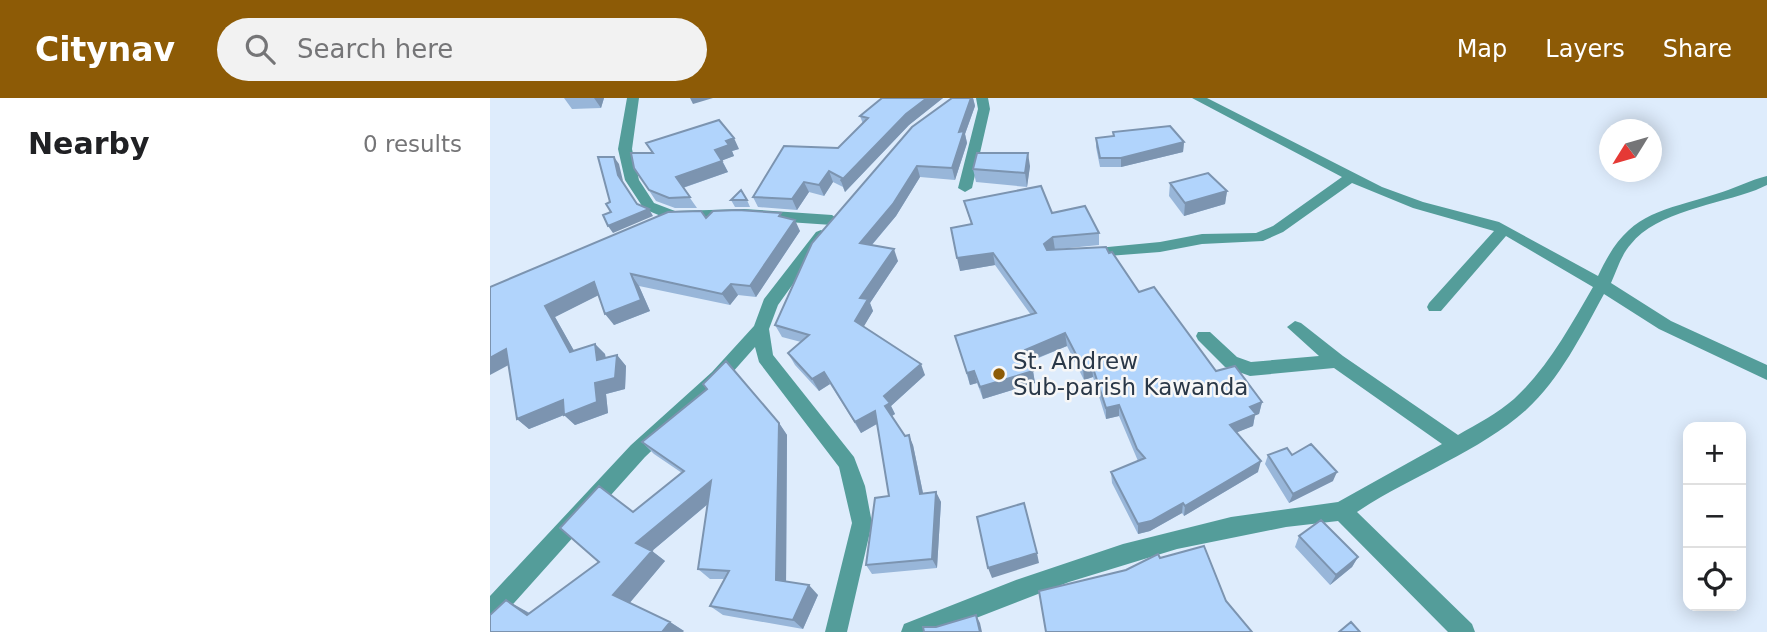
<!DOCTYPE html>
<html lang="en">
<head>
<meta charset="utf-8">
<style>
	:root { --surface:#fff; --page:#f2f2f2; --text:#202124; --muted:#757577; --line:#e0e0e0; --accent:#8d5b06 }
	body { margin:0; font-family:"DejaVu Sans",sans-serif; background:var(--page); color:var(--text) }
	.controls { position:absolute; right:21px; bottom:21px; display:grid; overflow:hidden; border-radius:14px; box-shadow:0 4px 18px #0003 }
	.controls button { width:63px; height:63px; display:grid; place-items:center; padding:0; border:0; border-bottom:2px solid var(--line); background:var(--surface); color:var(--text); font:35px sans-serif }
	.compass { position:absolute; left:1109px; top:21px; width:63px; height:63px; border-radius:50%; background:var(--surface); box-shadow:0 4px 18px #0003; rotate:233deg }
	.list { margin:0; padding:0; list-style:none }
	h2 { display:flex; justify-content:space-between; align-items:center; height:91px; margin:0; padding:0 28px; font-size:30px }
	h2 small { font-size:23px; font-weight:400; color:var(--muted) }
	.icon { flex:none; width:38px; height:38px; fill:none; stroke:currentColor; stroke-width:2; stroke-linecap:round; stroke-linejoin:round }
	.map { position:relative; flex:none; width:1277px; height:534px; overflow:hidden }
	header { display:flex; align-items:center; gap:42px; box-sizing:border-box; height:98px; padding:0 35px; background:var(--accent); color:#fff }
	header strong { font-size:33px }
	nav { display:flex; gap:38px; margin-inline-start:auto; font-size:24px }
	.search { width:490px; height:63px; background:var(--page); display:flex; align-items:center; gap:18px; box-sizing:border-box; padding:0 24px; border-radius:38px; color:var(--muted); font-size:26px }
	main { display:flex }
	aside { flex:1; background:var(--surface) }
	.map>svg:first-child { display:block }
	.lines { fill:none; stroke-linecap:round; stroke-linejoin:round }
	.minor { fill:#549d9a; fill-rule:evenodd }
	.wall { fill:#98b6d9 }
	.shaded-wall { fill:#7c94b0 }
	.building { fill:#b1d4fc; stroke:#7c94b0; stroke-width:2 }
	.poi-dot { fill:#8d5b06; stroke:#f7f7f7; stroke-width:2.5 }
	.labels { text-anchor:middle; stroke-width:5; stroke-linejoin:round; paint-order:stroke }
	.poi-label { font-size:23px; fill:#2a3848; stroke:#f7f7f7; text-anchor:start }
</style>
</head>
<body>
<header>
<strong>Citynav</strong>
<div class="search"><svg class="icon" aria-label="search" viewBox="0 0 24 24"><circle cx="10" cy="10" r="6"/><path d="M15 15l6 6"/></svg>Search here</div>
<nav><a>Map</a><a>Layers</a><a>Share</a></nav>
</header>
<main>
<aside>
<h2>Nearby<small>0 results</small></h2>
<ul class="list">
</ul>
</aside>
<div class="map">
<svg width="1277" height="534" viewBox="0 0 1277 534">
	<rect width="100%" height="100%" fill="#deecfc"/>
	<g class="lines">
		<path class="minor" d="M137,0H149L142,51L149,82L164,105L185,113L254,111L342,117L349,122L342,127L254,121L183,123L154,111L135,82L128,51Z
			M486,0H498L500,11L482,90L475,94L468,90L488,11Z
			M702,0H717L892,89L933,104L1009,124L1108,178C1137,115 1165,115 1226,96C1243,91 1260,82 1277,78V87L1266,92C1229,106 1166,114 1141,146C1131,157 1127,172 1121,185L1181,223L1277,267V282L1169,231L1114,196C1092,236 1070,281 1036,312C989,354 921,378 867,414L982,526L985,534H958L848,423L796,429L687,451L579,484L450,534H411L414,526L526,482L633,446L741,419L848,404L952,346L844,270L760,278L735,269L708,242L706,238L708,234H720L747,259L761,264L829,258L797,229L805,223L811,225L853,258L968,337C987,326 1008,315 1024,301C1057,271 1081,227 1103,189L1016,138L951,213H939L937,209L939,205L1004,133L923,110L862,85L793,134L773,143L712,146L670,154L592,160L589,156L597,151L670,144L712,136L766,135L783,128L852,79Z
			M331,132L338,137L288,207L279,231L283,257L364,359L375,388L382,425L357,534H335L362,425L349,369L269,264L265,249L234,284L155,359L8,523L0,526V498L141,347L222,274L264,228L274,201L326,134Z"/>
	</g>
	<path class="wall" d="M74,0H114L111,10L82,11Z
		M392,0H453L419,27L355,94L353,89L343,84L334,98L319,94L307,112L268,109L263,99L348,50L373,26L370,18Z
		M462,0H483L485,8L475,36L477,45L465,82L430,79L406,118L382,147L408,163L380,205L383,213L373,229L435,277L401,308L405,316L402,318L415,338L423,347L433,395L446,394L451,404L447,470L382,476L376,467L399,398L387,326L371,335L340,286L329,293L305,267L298,255L311,244L292,239L285,227Z
		M623,34L694,44L693,54L631,69H610L606,49V40L623,38Z
		M249,51L242,53L244,58L232,62L238,74L193,90L207,110H185L166,103L144,70L163,55Z
		M540,68L537,89L486,84L483,71Z
		M680,85L737,93L735,106L694,118L679,98Z
		M241,102H257L260,109H245Z
		M474,103L562,115L609,135V147L569,151L619,155L649,194L726,273L772,304L769,316L765,317L763,328L747,334L768,374L694,418L692,415L660,433L648,436L622,385L621,374L648,363L629,318L616,321L603,279L594,282L577,248L539,264L543,273L545,285L493,301L487,285L480,287L465,238L541,217L505,167L470,173L481,126Z
		M293,119L310,133L266,199L248,197L240,207L149,188L160,213L124,227L108,197L65,219L84,253L105,246L115,256L116,260L127,257L136,268L135,291L116,296L118,315L85,327L74,317L39,331L27,321L19,267L0,189L216,120Z
		M289,325L297,337L296,483L328,497L313,531L233,517L220,508L234,481H220L208,471L218,406L162,453L175,463L139,505L180,524L194,533L0,534L34,512L40,515L109,464L143,414L192,375L164,356L152,344Z
		M778,357H802L843,383L799,405L775,366Z
		M809,438L868,459L862,469L840,487L805,449Z"/>
	<path class="shaded-wall" d="M104,0H114L111,10Z
		M200,0H223L203,6Z
		M437,0H453L419,27L355,94L351,83L416,16Z
		M481,0H483L485,8L475,36L477,45L465,82L462,70L469,34Z
		M244,40L249,51L242,53L244,58L231,63L225,52L236,43Z
		M694,44L693,54L631,69V60Z
		M538,55L540,68L537,89L535,75Z
		M124,59L129,66L133,83L128,77Z
		M232,63L238,74L192,90L186,79Z
		M427,68L430,79L406,118L374,156L370,145Z
		M339,73L343,84L334,98L329,87Z
		M314,84L319,94L307,112L302,101Z
		M737,93L735,106L694,118L695,105Z
		M159,111L163,118L123,135L118,128Z
		M305,122L310,133L266,199L260,188Z
		M563,139L565,152L555,159L554,146Z
		M404,151L408,163L380,205L383,213L370,235L365,223L370,200Z
		M503,155L505,167L470,173L467,160Z
		M141,176L149,188L160,213L124,227L115,216Z
		M104,184L113,195L65,219L91,265L80,254L55,208Z
		M241,186L248,197L240,207L232,196Z
		M575,235L577,248L537,264L535,252Z
		M105,246L115,256L117,273L107,262Z
		M16,251L28,262L0,277V260Z
		M127,257L136,268L135,291L116,296L118,315L85,327L74,317L39,331L27,321L73,302L105,285Z
		M431,266L435,277L401,308L405,316L400,319L395,308L394,298Z
		M602,267L603,279L594,282L593,270Z
		M484,273L487,285L480,287L477,275Z
		M543,273L545,285L493,301L490,289Z
		M334,274L340,286L329,293L322,281Z
		M772,304L769,316L765,317L763,328L738,338L740,327L760,309Z
		M629,307V318L616,321V310Z
		M385,313L390,324L371,335L365,324Z
		M289,325L297,337L296,492L286,482Z
		M419,337L423,347L435,405L430,396Z
		M771,363L768,374L694,418L695,408Z
		M847,374L843,383L799,405L803,396Z
		M221,383L232,394L162,453L175,463L138,507L123,497L146,445Z
		M446,394L451,404L447,470L442,461Z
		M693,405L692,415L660,433L648,436V426Z
		M547,455L549,465L502,480L498,470Z
		M868,459L862,469L840,487L846,477Z
		M319,487L328,497L313,531L303,522Z
		M16,502L34,512L55,526L37,517Z
		M486,517L490,525L492,534H490Z
		M180,524L194,533L193,534H172Z"/>
	<path class="building" d="M392,0H437L416,16L351,83L352,80L339,73L329,87L314,84L302,101L263,99L294,48L348,50L378,20L370,18Z
		M462,0H481L469,34L474,33L462,70L427,68L403,106L370,145L404,151L370,200L378,201L365,223L431,266L394,298L400,305L395,308L415,338L419,337L430,396L446,394L442,461L376,467L385,400L399,398L385,313L365,324L334,274L322,281L298,255L319,237L285,227L322,145L422,29Z
		M229,22L244,40L236,43L239,47L225,52L232,63L186,79L200,99L179,100L159,92L144,70L141,55H163L156,45Z
		M680,28L694,44L631,60H610L606,40L624,38L623,34Z
		M487,55H538L535,75L483,71Z
		M108,59H124L128,77L147,106L159,111L118,128L113,117L121,114L116,106L120,104Z
		M718,75L737,93L695,105L680,85Z
		M551,88L562,115L595,108L609,135L563,139L554,146L557,152L616,149L619,155L622,154L649,194L664,189L726,273L745,268L772,304L760,309L766,316L740,327L771,363L695,408L693,405L661,423L648,426L621,374L655,360L647,351L629,307L616,310L602,267L593,270L575,235L535,252L543,273L490,289L484,273L477,275L465,238L546,215L503,155L467,160L461,130L482,126L474,103Z
		M251,92L257,102H241Z
		M248,112L291,115L289,118L305,122L260,188L241,186L232,196L141,176L151,202L115,216L104,184L55,208L80,254L105,246L107,262L127,257L125,280L105,285L107,304L74,317L73,302L27,321L16,251L0,260V189L178,114L211,113L216,120L223,113Z
		M236,263L289,325L286,482L319,487L303,522L220,508L239,473L208,471L221,383L146,445L162,453L123,497L180,524L172,534H0V517L16,502L37,517L109,464L70,430L109,388L143,414L194,373L152,344L217,291L213,286Z
		M821,346L847,374L803,396L778,357L797,350L802,357Z
		M534,405L547,455L498,470L487,419Z
		M831,422L868,459L846,477L809,438Z
		M714,448L736,503L762,534H556L549,493L636,472L668,456L670,460Z
		M486,517L490,534H434L433,529H446Z
		M861,524L870,534H849Z"/>
	<circle class="poi-dot" cx="509" cy="276" r="7"/>
	<g class="labels">
		<g class="poi-label">
			<text x="523" y="271">St. Andrew<tspan x="523" dy="26">Sub-parish Kawanda</tspan></text>
		</g>
	</g>
</svg>
<div class="controls">
<button>+</button>
<button>−</button>
<button><svg class="icon" aria-label="locate" viewBox="0 0 24 24"><circle cx="12" cy="12" r="6"/><path d="M12 2v4M12 18v4M2 12h4M18 12h4"/></svg></button>
</div>
<svg class="compass" viewBox="-18 -18 36 36"><path d="M0-13l5 13h-10z" fill="#e53935"/><path d="M0 13l5-13h-10z" fill="#757577"/></svg>
</div>
</main>
</body>
</html>
